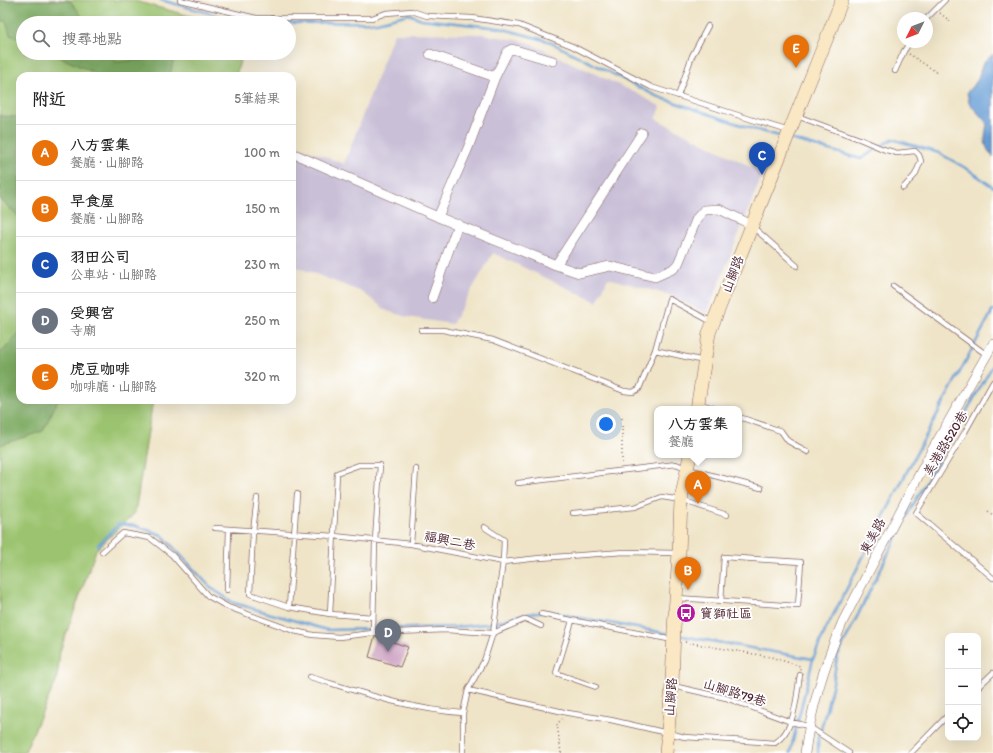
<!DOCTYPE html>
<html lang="zh-TW">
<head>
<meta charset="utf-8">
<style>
	:root { --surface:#fff; --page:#f6f6f6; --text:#222; --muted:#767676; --line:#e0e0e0; --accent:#b5179e }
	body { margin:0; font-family:Itim,"LXGW WenKai TC",sans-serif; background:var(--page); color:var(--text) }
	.controls { position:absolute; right:12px; bottom:12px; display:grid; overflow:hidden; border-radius:8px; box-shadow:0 4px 16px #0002 }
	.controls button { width:36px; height:36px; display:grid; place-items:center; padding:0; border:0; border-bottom:1px solid var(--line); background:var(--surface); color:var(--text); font:20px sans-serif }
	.compass { position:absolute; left:897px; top:12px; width:36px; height:36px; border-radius:50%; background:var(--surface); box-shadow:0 4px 16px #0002; rotate:228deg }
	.you { position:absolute; left:606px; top:424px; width:14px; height:14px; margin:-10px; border:3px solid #fff; border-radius:50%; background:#1a73e8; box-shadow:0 0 0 6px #1a73e833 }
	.badge { display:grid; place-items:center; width:26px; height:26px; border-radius:50%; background:var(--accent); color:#fff; font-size:13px; font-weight:700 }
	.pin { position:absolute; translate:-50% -33px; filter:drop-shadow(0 1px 2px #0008) }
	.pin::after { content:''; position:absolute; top:21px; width:14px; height:12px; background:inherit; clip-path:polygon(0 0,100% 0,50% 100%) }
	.popup { position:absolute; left:654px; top:406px; width:88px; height:52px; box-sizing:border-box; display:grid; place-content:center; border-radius:8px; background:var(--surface); filter:drop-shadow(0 1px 3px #0005); font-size:13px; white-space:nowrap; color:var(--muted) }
	.popup b { font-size:15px; color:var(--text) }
	.popup::after { content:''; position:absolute; left:50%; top:100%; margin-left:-8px; border:8px solid transparent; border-top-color:var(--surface) }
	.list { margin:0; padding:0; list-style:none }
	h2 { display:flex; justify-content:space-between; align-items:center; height:52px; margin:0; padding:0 16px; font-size:17px }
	h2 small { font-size:13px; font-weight:400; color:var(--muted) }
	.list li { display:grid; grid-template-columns:26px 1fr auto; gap:12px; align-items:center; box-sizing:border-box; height:56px; padding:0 16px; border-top:1px solid var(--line) }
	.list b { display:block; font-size:15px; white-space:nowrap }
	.list p { margin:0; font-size:13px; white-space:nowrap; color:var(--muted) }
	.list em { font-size:13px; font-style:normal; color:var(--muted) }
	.icon { flex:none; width:22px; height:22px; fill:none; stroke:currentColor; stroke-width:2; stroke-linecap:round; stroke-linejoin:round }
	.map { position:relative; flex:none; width:993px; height:753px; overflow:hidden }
	.search { position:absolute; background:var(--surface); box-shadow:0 4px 16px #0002; left:16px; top:16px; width:280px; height:44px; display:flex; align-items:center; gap:10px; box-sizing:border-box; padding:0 14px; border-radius:22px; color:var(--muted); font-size:15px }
	.panel { position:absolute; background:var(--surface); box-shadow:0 4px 16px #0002; left:16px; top:72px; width:280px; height:332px; border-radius:12px }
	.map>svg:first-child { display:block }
	.industrial { fill:#c9bfd7 }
	.green { fill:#9cc470; stroke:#73724e }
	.forest { fill:#7daa62; stroke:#646446 }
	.water { fill:#679ed5; stroke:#585e80 }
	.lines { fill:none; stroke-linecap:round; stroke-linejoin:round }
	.stream { stroke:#679ed5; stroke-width:2.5 }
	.building { fill:#cca1c2 }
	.service-casing { stroke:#846462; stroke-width:6 }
	.minor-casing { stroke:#846462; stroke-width:10 }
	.secondary-casing { stroke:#846462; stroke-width:14 }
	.path { stroke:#846462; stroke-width:1.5; stroke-dasharray:1 3; stroke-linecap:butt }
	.service { stroke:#fff; stroke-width:4.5 }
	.minor { stroke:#fff; stroke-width:9 }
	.secondary { stroke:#fae7c3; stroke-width:13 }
	.labels { text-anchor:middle; stroke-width:3.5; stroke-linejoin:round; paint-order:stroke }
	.street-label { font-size:13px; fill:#4a1f2b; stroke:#fff }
	.poi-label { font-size:13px; fill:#4a1f2b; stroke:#fff; text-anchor:start }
</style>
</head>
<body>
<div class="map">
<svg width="993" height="753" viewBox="0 0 993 753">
	<rect width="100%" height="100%" fill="#fff"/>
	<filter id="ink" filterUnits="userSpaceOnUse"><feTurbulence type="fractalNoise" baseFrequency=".025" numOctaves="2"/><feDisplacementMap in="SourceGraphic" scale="8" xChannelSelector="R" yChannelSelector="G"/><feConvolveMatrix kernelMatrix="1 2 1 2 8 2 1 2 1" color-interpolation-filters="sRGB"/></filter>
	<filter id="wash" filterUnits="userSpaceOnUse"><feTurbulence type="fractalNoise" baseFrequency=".012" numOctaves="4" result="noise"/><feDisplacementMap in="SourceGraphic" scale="16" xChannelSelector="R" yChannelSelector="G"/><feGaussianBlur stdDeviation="0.9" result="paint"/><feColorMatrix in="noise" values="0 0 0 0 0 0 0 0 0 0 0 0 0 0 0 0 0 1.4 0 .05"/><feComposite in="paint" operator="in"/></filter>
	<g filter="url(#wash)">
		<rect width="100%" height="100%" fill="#efe4c7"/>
		<path class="industrial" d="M394,33L483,34L527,42L638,94L661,107L656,119L763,173L707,314L672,296L608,278L597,302L493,253L452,324L407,317L387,311L362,292L292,265V144L344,164Z"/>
		<path class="green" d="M0,0H131L216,23H23V53H242L236,76H20V400H153L135,513L96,550L60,651L57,679L24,753H0Z"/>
		<path class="forest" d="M0,0H68L72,3L87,23H23V41L10,35L6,22L0,20Z
			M50,53H109L116,62L174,57L170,76H95V73Z
			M0,116L20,117V218L0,199Z
			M20,332V400H58L43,431L0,445V354Z"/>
		<path class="water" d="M993,54V157C982,144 985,139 987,123L969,103L967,92L977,81L983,63Z"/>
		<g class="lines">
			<path class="stream" d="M161,0L245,23
				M285,23L377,22L409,14L421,19L500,28L548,41L656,96L753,129L783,137
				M790,139L861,159L892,139L939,153L969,170L993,187
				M98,545L119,524L136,526L162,535L211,588L234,603L327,630L457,627L495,623L516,616L544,611L670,634
				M677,635L813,659
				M790,753L813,659L825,631L915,456L993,310
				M818,753V741L833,683L837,657L909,512L993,365"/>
		</g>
		<g id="blocks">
			<path class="building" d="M375,636L408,647L400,667L369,657Z"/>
		</g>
	</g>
	<g filter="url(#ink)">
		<use href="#blocks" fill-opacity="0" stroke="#846462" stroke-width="1"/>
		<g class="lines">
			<g class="service-casing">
				<path id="service" d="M180,0L256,18H372L386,13L412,11L427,16L472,18L519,25L572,46L651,87L753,120L789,131
					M927,18L945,0
					M895,71L904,51L910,42
					M678,96L692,56L708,26
					M797,116L862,140L883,149L897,153L915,151L919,155L921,161L915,175L903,188
					M753,227L797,266
					M893,286L987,355
					M421,330H443L493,340L624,391L633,392L639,389L655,350L669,299L712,322
					M655,350L704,361
					M993,382L965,432L916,513L993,578
					M698,403L716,409
					M739,417L781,431L788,441L808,452
					M518,483L676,464L688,469L761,488
					M257,498L253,531L250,594L289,607L330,614L373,617
					M573,513L635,507L662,497L681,500L727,515
					M215,528L334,536L411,544L503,562L540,558L624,552L678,553
					M411,544L416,469
					M102,552L123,533L150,538L172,555L208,596L228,607L294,631L313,635L339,637L373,633L446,630L493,633L526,619L541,626
					M227,590L229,530
					M677,598L798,606L801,562L724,557L721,601
					M289,607L297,494
					M330,614L337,473L359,465H380L375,541L373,633
					M541,614L673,640
					M572,621L556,673L596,687
					M310,677C360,692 411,710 463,713
					M673,686L726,698L791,722L808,726L849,753
					M978,687L993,673
					M468,690L568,713L611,720L685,737L775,743C796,729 796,697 800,675
					M463,753V713L468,690L484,661L493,633L503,562L504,540L484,527
					M911,753L948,715"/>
			</g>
			<g class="minor-casing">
				<path id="minor" d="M430,54L495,77
					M292,153L438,217L556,265L579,273L610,266L655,277L673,269L678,264L697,218L704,210L719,209L752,225
					M438,217L468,148L495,77L508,51L512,49L553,61
					M556,265L642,133
					M432,298L458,224
					M805,753C811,707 825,663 843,621L931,452L993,344"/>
			</g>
			<g class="secondary-casing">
				<path id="secondary" d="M697,409L709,333L842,0
					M666,753L672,685L674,629L679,553L681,500L690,455"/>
			</g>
			<path class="path" d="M940,13L952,23
				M909,54L938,73
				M622,463V417
				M988,511L993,515
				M685,642L771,657L800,666V670
				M561,753L557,724L562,719"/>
			<use href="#service" class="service"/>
			<use href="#minor" class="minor"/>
			<use href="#secondary" class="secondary"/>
		</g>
	</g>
	<defs>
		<g id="bus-disc" transform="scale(1)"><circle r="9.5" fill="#b5179e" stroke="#fff"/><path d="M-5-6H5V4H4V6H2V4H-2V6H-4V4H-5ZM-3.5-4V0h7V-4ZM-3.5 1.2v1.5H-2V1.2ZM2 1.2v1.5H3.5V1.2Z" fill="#fff"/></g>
	</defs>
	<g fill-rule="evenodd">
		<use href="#bus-disc" x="686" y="613"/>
	</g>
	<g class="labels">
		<g class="street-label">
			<text transform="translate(732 274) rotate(-69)" y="5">山腳路</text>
			<text transform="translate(945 443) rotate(-59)" y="5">美港路520巷</text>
			<text transform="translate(872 536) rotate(-62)" y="5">東美路</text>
			<text transform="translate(450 540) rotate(11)" y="5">福興二巷</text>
			<text transform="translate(735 692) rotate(17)" y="5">山腳路79巷</text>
			<text transform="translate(670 697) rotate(-86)" y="5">山腳路</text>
		</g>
		<g class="poi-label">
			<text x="700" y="618">寶獅社區</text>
		</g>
	</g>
</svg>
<div class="controls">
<button>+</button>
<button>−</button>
<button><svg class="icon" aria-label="locate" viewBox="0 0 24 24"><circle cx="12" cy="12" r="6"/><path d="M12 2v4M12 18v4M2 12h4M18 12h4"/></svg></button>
</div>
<svg class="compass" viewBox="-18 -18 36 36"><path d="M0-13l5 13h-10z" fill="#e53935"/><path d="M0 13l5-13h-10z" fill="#767676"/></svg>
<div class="you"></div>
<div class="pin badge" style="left:698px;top:504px;background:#e8710a">A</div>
<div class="popup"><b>八方雲集</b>餐廳</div>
<div class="pin badge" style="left:688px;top:590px;background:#e8710a">B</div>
<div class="pin badge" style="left:762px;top:175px;background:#1a4fb4">C</div>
<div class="pin badge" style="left:388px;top:652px;background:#6b7280">D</div>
<div class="pin badge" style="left:796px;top:68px;background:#e8710a">E</div>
<div class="search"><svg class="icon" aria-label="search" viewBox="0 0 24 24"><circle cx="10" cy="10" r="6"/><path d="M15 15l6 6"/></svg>搜尋地點</div>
<section class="panel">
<h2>附近<small>5筆結果</small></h2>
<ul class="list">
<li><span class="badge" style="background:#e8710a">A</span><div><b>八方雲集</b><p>餐廳 · 山腳路</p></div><em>100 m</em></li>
<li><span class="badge" style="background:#e8710a">B</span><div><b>早食屋</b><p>餐廳 · 山腳路</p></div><em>150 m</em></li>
<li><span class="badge" style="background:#1a4fb4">C</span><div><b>羽田公司</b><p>公車站 · 山腳路</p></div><em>230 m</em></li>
<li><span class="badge" style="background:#6b7280">D</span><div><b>受興宮</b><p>寺廟</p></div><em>250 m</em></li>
<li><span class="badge" style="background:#e8710a">E</span><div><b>虎豆咖啡</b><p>咖啡廳 · 山腳路</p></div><em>320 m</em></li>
</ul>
</section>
</div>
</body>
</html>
